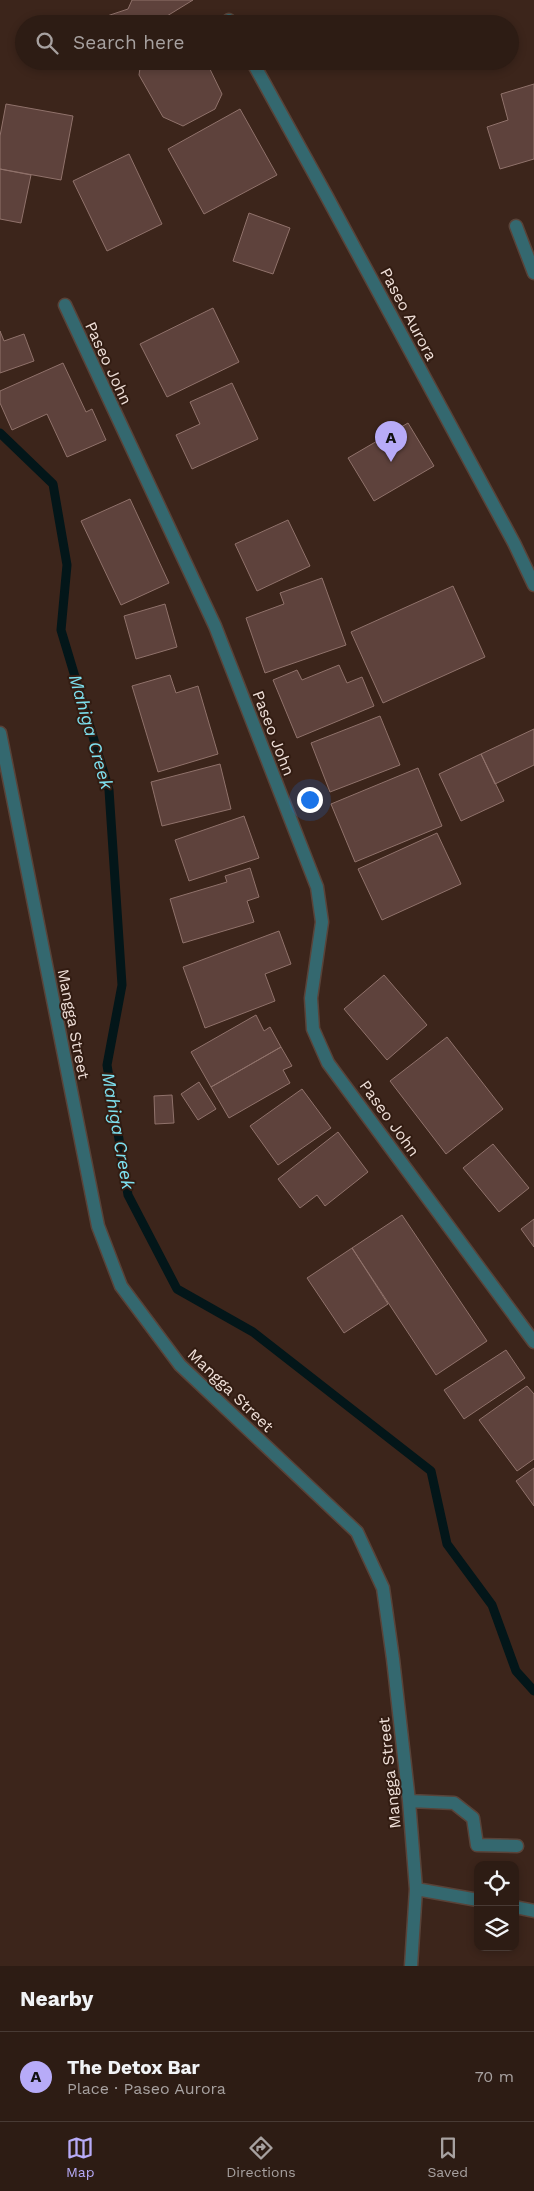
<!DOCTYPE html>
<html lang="en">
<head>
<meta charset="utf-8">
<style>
	:root { --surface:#2d1c14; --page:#35251d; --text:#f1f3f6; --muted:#a7a1a0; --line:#483a34; --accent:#b7abf8 }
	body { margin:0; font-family:"Work Sans",sans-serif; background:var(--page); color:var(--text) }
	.controls { position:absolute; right:15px; bottom:15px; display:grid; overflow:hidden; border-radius:10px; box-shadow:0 2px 8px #0003 }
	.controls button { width:45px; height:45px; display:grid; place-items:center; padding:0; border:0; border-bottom:1px solid var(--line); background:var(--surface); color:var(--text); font:25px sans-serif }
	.you { position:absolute; left:309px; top:799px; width:18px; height:18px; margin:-12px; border:4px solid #fff; border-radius:50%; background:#1a73e8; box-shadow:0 0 0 8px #1a73e833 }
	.badge { display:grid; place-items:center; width:32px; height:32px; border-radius:50%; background:var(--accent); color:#111; font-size:16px; font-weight:700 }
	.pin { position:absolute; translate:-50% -41px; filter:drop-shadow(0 1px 2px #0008) }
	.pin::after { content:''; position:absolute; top:26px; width:18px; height:15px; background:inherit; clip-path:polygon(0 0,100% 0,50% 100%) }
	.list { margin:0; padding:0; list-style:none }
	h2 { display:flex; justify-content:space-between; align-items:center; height:65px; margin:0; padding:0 20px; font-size:21px }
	h2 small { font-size:16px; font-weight:400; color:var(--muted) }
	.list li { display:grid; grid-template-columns:32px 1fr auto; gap:15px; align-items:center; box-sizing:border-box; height:90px; padding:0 20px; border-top:1px solid var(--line) }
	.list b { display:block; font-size:19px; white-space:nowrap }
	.list p { margin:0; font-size:16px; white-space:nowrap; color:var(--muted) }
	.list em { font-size:16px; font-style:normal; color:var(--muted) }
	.icon { flex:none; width:28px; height:28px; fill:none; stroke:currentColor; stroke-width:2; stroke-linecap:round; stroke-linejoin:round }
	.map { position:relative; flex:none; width:534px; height:1966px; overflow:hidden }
	.search { position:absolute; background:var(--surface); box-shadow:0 2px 8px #0003; left:15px; right:15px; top:15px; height:55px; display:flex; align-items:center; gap:12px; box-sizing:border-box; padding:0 18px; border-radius:28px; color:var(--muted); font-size:19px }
	.sheet { height:155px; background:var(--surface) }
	nav { display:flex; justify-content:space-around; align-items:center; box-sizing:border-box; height:70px; border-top:1px solid var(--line); background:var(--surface); font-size:14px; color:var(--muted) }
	nav a { display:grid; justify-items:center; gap:2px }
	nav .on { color:var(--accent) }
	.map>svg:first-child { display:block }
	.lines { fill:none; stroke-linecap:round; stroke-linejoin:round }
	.stream { stroke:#031619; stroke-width:9 }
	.building { fill:#5e423c; stroke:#90726b }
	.minor-casing { stroke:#594339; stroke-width:15 }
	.minor { stroke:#34686f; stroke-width:12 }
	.labels { text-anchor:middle; stroke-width:4; stroke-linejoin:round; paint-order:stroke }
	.street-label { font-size:16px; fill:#efdfd8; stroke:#321c12 }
	.water-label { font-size:18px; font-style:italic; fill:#7ee1f0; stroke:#321c12 }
</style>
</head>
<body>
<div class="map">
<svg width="534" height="1966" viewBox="0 0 534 1966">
	<rect width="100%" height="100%" fill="#3c251b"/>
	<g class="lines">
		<path class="stream" d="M0,433L53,484L67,565L61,630L109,790L122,985L107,1065L128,1195L177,1289L253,1332L431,1471L447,1544L492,1605L516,1671L534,1691"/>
	</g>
	<path class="building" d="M132,0H193L154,24H111L107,16L128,9Z
		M141,61H206L222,94L215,109L183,126L163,117L139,75Z
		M534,84V159L500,169L487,127L508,120L501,94Z
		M6,104L73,116L61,180L0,169V136Z
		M240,109L277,175L204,214L168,149Z
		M129,154L162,224L107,251L73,181Z
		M0,169L31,175L21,223L0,219Z
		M249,213L290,228L273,274L233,261Z
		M213,308L239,362L167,397L140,344Z
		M0,331L4,341L24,334L34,361L0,373Z
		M63,363L86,412L92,409L106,440L67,457L47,414L12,430L0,403V391Z
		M232,383L258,439L192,469L176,435L200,424L190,402Z
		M408,423L434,466L374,501L348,458Z
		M130,499L169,583L121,605L81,521Z
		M288,520L310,566L257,591L235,544Z
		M322,578L346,645L265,673L246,618L284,604L280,593Z
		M453,586L485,657L383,703L351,632Z
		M165,604L177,647L136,659L124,616Z
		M339,665L347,683L362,677L374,706L297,738L273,680L297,670L302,680Z
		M170,675L176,693L198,686L218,754L158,772L132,686Z
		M380,716L400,765L330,792L311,743Z
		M534,729V765L495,784L481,754Z
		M481,754L504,801L461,821L439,774Z
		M220,764L231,809L162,826L151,782Z
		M418,768L442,826L355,862L331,804Z
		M244,816L259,858L189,881L175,840Z
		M437,833L461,884L382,920L358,869Z
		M250,868L259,897L247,901L254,922L183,943L170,899L227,882L225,876Z
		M279,931L291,964L265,974L275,1001L205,1028L183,967Z
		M384,975L427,1025L387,1060L344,1009Z
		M256,1015L264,1031L270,1027L281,1047L211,1087L191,1052Z
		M447,1037L503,1109L446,1154L390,1081Z
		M281,1047L292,1066L283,1070L290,1083L229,1118L211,1087Z
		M199,1082L216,1109L198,1120L181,1094Z
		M302,1089L331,1128L278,1165L250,1126Z
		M172,1095L174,1123L155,1124L154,1096Z
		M338,1132L368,1172L325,1206L317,1195L300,1208L278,1179Z
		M493,1144L529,1188L499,1212L463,1168Z
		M402,1215L487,1341L436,1375L352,1248Z
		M534,1219V1247L521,1229Z
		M352,1248L388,1304L344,1333L307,1278Z
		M506,1350L525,1378L464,1419L444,1390Z
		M527,1386L534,1394V1459L517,1471L479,1420Z
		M534,1468V1506L516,1481Z"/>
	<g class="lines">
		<g class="minor-casing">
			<path id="minor" d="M229,20L231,24
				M252,61L326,195L514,543L534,585
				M516,226L534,273
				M65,305L215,626L317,887L322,922L311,998L313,1029L328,1063L534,1342
				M0,733L98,1226L121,1286L180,1365L357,1532L383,1588L393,1659L409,1801L416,1889L411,1966
				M409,1801L454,1803L473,1818L477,1845L517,1846
				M416,1889L478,1900
				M515,1907L534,1911"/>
		</g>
		<use href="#minor" class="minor"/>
	</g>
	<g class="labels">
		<g class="street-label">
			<text transform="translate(409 314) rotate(62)" y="6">Paseo Aurora</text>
			<text transform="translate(109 363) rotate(65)" y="6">Paseo John</text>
			<text transform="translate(274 733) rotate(69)" y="6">Paseo John</text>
			<text transform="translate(74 1024) rotate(79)" y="6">Mangga Street</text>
			<text transform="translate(390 1118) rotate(54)" y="6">Paseo John</text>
			<text transform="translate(231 1390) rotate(44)" y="6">Mangga Street</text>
			<text transform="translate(389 1773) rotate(-96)" y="6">Mangga Street</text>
		</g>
		<g class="water-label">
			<text transform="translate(91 732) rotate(74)" y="6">Mahiga Creek</text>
			<text transform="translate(118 1131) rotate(80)" y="6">Mahiga Creek</text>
		</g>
	</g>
</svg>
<div class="controls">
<button><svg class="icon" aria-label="locate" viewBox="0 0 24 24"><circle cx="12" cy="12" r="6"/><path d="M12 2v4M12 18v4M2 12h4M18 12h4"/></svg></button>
<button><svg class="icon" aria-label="layers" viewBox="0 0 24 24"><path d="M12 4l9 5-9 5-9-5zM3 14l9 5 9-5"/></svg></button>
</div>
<div class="you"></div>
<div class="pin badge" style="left:391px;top:462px">A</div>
<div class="search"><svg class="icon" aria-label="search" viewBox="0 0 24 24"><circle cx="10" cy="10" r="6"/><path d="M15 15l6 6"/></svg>Search here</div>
</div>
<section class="sheet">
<h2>Nearby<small></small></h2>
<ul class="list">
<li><span class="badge">A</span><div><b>The Detox Bar</b><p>Place · Paseo Aurora</p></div><em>70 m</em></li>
</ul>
</section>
<nav>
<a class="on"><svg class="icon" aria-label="map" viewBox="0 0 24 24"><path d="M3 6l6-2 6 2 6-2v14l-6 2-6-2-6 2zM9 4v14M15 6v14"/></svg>Map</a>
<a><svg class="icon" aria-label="directions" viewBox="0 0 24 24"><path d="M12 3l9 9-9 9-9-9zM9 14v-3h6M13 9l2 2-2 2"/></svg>Directions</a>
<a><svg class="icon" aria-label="saved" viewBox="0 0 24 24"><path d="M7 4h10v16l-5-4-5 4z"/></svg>Saved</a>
</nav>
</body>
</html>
